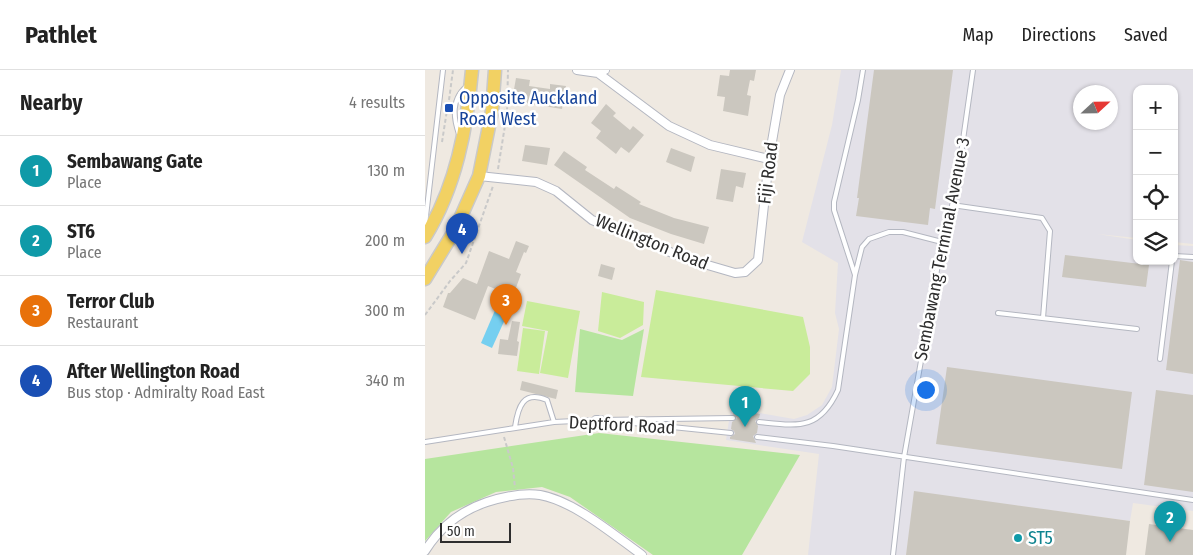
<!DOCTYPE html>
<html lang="en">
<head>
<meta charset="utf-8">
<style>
	:root { --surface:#fff; --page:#f6f6f6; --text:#222; --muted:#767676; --line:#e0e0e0; --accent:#ea580c }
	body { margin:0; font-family:"Fira Sans Condensed",sans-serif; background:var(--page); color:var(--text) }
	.controls { position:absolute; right:15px; top:15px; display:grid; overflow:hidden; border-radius:10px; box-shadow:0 1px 4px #0004 }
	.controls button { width:45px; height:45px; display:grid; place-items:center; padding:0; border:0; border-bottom:1px solid var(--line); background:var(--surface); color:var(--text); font:25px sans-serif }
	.compass { position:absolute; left:648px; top:15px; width:45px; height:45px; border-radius:50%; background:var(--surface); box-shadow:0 1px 4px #0004; rotate:68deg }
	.scale { position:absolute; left:15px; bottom:12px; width:71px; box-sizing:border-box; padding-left:5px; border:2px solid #2e2e2e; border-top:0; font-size:14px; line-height:18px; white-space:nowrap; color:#2e2e2e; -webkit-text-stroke:4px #fff; paint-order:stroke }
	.you { position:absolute; left:500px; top:319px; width:18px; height:18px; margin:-12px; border:4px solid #fff; border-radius:50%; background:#1a73e8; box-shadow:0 0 0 8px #1a73e833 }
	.badge { display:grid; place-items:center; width:32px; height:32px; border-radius:50%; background:var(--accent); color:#fff; font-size:16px; font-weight:700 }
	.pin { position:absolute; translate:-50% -41px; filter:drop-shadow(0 1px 2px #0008) }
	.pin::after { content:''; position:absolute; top:26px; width:18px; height:15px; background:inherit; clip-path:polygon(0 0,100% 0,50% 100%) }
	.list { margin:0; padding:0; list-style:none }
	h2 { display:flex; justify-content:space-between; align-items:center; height:65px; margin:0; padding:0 20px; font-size:21px }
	h2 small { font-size:16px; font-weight:400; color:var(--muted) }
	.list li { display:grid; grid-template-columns:32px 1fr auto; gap:15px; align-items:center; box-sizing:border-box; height:70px; padding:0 20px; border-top:1px solid var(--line) }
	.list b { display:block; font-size:19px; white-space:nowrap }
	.list p { margin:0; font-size:16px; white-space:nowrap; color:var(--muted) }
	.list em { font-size:16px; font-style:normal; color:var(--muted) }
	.icon { flex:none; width:28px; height:28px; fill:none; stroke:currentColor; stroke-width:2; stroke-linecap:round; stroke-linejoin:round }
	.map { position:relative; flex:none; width:768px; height:485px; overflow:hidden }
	header { display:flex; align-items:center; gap:30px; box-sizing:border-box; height:70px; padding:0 25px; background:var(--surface); border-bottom:1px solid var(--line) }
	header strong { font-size:24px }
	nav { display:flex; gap:28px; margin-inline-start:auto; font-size:18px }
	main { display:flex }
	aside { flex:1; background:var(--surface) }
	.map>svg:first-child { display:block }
	.industrial { fill:#e3e1e8; fill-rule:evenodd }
	.green { fill:#b6e59e }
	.pitch { fill:#c9ec9a }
	.water { fill:#75cff0 }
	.building { fill:#cbc7bf }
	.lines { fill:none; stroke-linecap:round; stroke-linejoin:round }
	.service-casing { stroke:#b4b7c1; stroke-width:6 }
	.minor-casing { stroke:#b4b7c1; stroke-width:10 }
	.primary-casing { stroke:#c9c9c9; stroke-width:15 }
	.path { stroke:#c9c9c9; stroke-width:2; stroke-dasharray:4 2.5; stroke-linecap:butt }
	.service { stroke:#fff; stroke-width:4 }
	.minor { stroke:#fff; stroke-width:8 }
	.primary { stroke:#f2d163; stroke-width:12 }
	.transit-dot { fill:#1a4fb4; stroke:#fff; stroke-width:2 }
	.culture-dot { fill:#0f9aa8; stroke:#fff; stroke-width:2 }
	.labels { text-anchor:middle; stroke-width:5; stroke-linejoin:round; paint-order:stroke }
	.transit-label { font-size:18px; fill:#164399; stroke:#fff; text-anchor:start }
	.street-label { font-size:18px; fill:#2e2e2e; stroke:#fff }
	.culture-label { font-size:18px; fill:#0d838f; stroke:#fff; text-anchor:start }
</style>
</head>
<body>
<header>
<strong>Pathlet</strong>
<nav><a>Map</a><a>Directions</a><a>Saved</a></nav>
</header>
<main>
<aside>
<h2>Nearby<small>4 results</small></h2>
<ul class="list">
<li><span class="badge" style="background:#0f9aa8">1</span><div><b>Sembawang Gate</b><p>Place</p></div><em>130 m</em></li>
<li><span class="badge" style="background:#0f9aa8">2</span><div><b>ST6</b><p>Place</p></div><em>200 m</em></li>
<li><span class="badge" style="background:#e8710a">3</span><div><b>Terror Club</b><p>Restaurant</p></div><em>300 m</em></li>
<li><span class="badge" style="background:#1a4fb4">4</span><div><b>After Wellington Road</b><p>Bus stop · Admiralty Road East</p></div><em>340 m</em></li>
</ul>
</aside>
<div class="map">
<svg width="768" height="485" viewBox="0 0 768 485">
	<rect width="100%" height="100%" fill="#efe9e1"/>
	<path class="industrial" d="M416,0H768V174L749,172V19H712V168L672,164L712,170V191H749V175L768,176V441L708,433L705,451L490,422L481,485H383L394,384L301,370L306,338L369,349L382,345L397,335L407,317L414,259L410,243L413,193L377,172L407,55ZM656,22H686V52H656Z"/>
	<path class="green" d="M155,259L197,270L219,259L208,326L150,322Z
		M174,363L375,385L317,485H228L145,427L117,417L71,422L26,442L0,471V389Z"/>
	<path class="pitch" d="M231,220L378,247L385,277V304L368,321L216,307Z
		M177,222L219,232L218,255L195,268L173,261Z
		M102,231L155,241L143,308L115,303L123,261L97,256Z
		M98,258L120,261L114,304L92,301Z"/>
	<path class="water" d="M74,231L86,236L67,278L56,273Z"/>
	<path class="building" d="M305,0H331L329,11L325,10L322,25L326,26L323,46L298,41L300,27L292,26L295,5L304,6Z
		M449,0H528L510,139L505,138L503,155L431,146L434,128H432Z
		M91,8L105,10L104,16L125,19V14L141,16L137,39L87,31Z
		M181,34L191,43L188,46L205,60L208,56L219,65L204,83L196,77L191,84L171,68L176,61L166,53Z
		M100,75L125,78L122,95L97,91Z
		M246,78L270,87L266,102L241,92Z
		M139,81L162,97L160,100L189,119L191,116L216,132L214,134L249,148L284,157L279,174L246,164L205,148L129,95Z
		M296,99L321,103L318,118L311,116L308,132L291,129Z
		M91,171L104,176L101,183L99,182L91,202L96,204L88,226L63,216L50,250L18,237L23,223H25L38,208L52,214L64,181L84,189Z
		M640,185L724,195L721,217L637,207Z
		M755,190L768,192V304L741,300Z
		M176,194L190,198L187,210L173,206Z
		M87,251L95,252L92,271L94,272L92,286L73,284L75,269L83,270Z
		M522,297L707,322L697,399L511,374Z
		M97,311L133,320L131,329L95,320Z
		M731,320L768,325V422L719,415Z
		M309,340L335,344L334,348L330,351L333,356L332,363L328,366L331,373L305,369V367L310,364L309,361L306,359L307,352L312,348L308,344Z
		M489,421L705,451L701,485H481Z
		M724,454L768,460V485H720Z"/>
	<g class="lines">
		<g class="service-casing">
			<path id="service" d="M34,64C28,47 26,29 42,16
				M527,135L617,148L625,161L618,248
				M0,155L18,0
				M749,186L768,187
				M430,205L409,140V132L433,30L438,0
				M573,243L712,259
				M735,289L747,191
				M176,350L308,348
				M198,352L306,363
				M334,352C373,356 394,361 413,320L430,205L437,177L444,169L464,162H478L517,172
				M90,357C93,337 98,320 122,330L129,352
				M332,367L408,376L768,430
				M0,372L129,352L171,350
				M468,485L479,387L517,172L530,126L548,0"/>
		</g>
		<g class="minor-casing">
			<path id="minor" d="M152,0L173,3L180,0
				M173,3L244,56L285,75L344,89
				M54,106L111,112L131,121L167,150L262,189L310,203L320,202L333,190L344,89L355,25L365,0
				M171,350H176
				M0,481C15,457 35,441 62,432C78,427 98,422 115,425C149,431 189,465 217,485"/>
		</g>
		<g class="primary-casing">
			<path id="primary" d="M0,167C31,117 42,58 47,0
				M0,209L30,160L54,106L67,41L70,0"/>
		</g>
		<path class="path" d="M24,30L28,0
			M17,72L22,40
			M73,99L82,43L83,0
			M0,245L25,211L41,193L68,116
			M79,367L88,398L90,418"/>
		<use href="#service" class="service"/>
		<use href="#minor" class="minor"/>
		<use href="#primary" class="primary"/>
	</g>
	<rect class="transit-dot" x="19" y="33" width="10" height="10" rx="2.5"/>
	<circle class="culture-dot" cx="593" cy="468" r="5"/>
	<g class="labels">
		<g class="transit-label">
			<text x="34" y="34">Opposite Auckland<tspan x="34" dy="21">Road West</tspan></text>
		</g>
		<g class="street-label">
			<text transform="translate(343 103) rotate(-83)" y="6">Fiji Road</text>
			<text transform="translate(227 172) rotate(22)" y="6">Wellington Road</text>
			<text transform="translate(517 179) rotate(-79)" y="6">Sembawang Terminal Avenue 3</text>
			<text transform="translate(197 355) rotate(3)" y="6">Deptford Road</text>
		</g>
		<g class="culture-label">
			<text x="603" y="474">ST5</text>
		</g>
	</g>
</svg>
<div class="controls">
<button>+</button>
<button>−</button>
<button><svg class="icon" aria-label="locate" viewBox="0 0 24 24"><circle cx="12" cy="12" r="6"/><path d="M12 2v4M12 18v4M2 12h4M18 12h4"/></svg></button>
<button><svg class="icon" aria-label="layers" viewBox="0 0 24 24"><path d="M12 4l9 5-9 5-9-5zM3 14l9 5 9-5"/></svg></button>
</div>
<svg class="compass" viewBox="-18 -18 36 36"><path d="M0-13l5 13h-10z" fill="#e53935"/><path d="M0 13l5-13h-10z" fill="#767676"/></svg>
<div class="scale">50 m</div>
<div class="you"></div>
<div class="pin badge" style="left:320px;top:357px;background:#0f9aa8">1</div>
<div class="pin badge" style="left:745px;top:472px;background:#0f9aa8">2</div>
<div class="pin badge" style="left:81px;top:255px;background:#e8710a">3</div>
<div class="pin badge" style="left:37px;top:184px;background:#1a4fb4">4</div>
</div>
</main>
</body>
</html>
